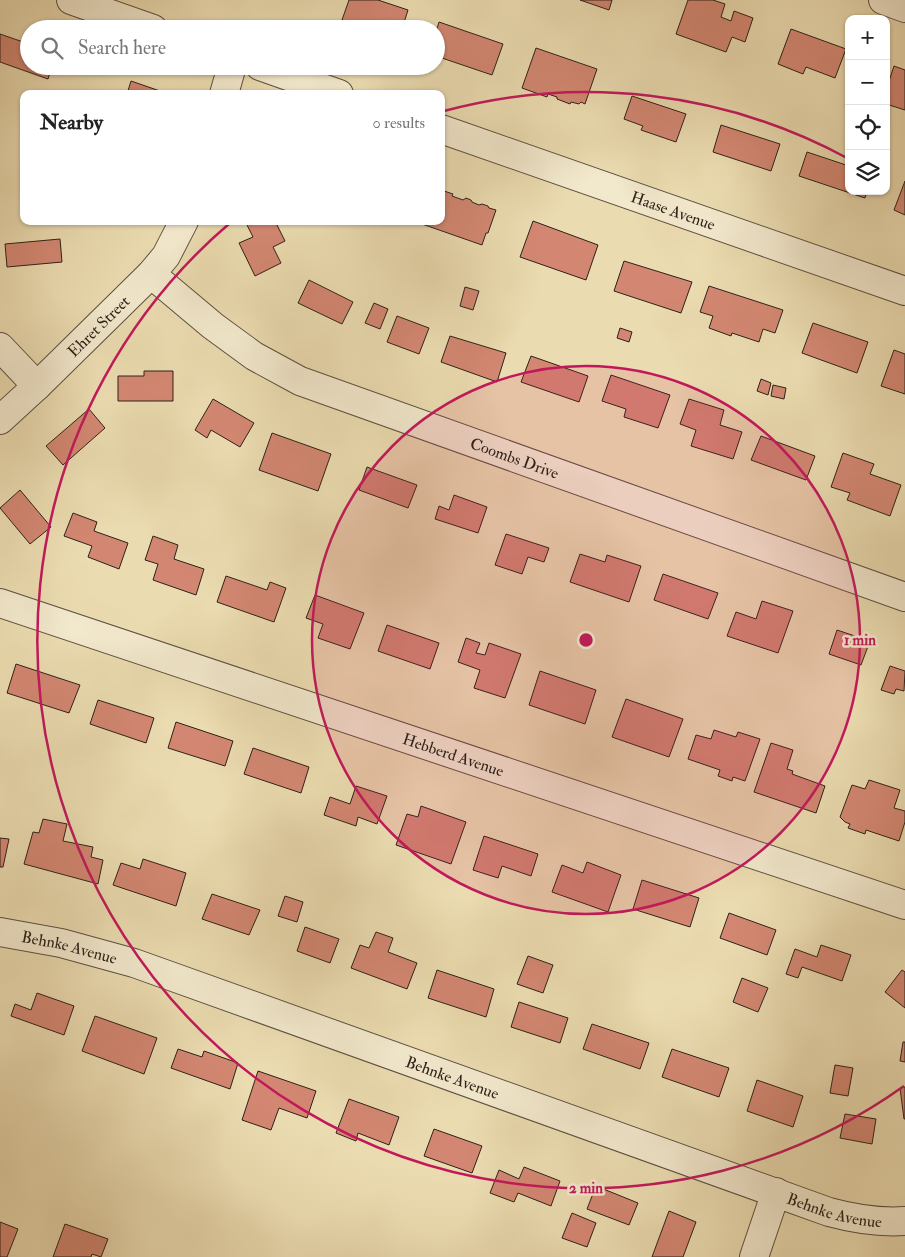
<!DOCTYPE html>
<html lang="en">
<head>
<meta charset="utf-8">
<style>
	:root { --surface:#fff; --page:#f2f2f2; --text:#222; --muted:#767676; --line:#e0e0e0 }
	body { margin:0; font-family:"IM FELL Double Pica",serif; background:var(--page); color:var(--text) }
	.controls { position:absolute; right:15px; top:15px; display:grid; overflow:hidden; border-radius:10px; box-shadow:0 1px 4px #0004 }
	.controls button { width:45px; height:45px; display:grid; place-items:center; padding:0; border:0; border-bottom:1px solid var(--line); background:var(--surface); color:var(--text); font:25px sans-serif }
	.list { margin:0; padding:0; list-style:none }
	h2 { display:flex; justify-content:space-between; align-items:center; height:65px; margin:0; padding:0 20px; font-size:21px }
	h2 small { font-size:16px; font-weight:400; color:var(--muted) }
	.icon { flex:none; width:28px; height:28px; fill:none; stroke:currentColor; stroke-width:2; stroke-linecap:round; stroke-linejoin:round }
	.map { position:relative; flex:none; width:905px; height:1257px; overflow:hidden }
	.search { position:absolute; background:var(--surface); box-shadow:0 1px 4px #0004; left:20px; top:20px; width:425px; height:55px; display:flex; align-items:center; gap:12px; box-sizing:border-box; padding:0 18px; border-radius:28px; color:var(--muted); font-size:19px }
	.panel { position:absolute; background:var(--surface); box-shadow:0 1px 4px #0004; left:20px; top:90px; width:425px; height:135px; border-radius:10px }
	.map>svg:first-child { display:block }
	.building { fill:#d38772; stroke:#2d2119 }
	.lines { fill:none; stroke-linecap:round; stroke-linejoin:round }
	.minor-casing { stroke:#5c503f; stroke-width:30 }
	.minor { stroke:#f2e8cc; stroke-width:28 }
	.ring { fill:none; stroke:#c2185b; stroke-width:2.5 }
	.labels { text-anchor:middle; stroke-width:5; stroke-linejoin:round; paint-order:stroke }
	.street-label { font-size:16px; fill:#2d2119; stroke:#f2e8cc }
	.centre { fill:#c2185b; stroke:#f2e8cc; stroke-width:2.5 }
	.ring-label { font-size:15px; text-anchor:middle; font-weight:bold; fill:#c2185b; stroke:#f2e8cc; stroke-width:5; stroke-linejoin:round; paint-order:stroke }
</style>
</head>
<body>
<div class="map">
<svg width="905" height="1257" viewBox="0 0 905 1257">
	<rect width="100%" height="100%" fill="#ebdbb0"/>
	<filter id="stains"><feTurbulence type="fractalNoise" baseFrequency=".004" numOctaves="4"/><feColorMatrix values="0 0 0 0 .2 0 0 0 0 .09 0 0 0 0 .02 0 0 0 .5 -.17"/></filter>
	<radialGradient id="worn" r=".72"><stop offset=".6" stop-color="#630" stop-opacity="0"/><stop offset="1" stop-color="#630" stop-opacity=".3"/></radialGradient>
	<path class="building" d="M349,0H378L408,10L402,29H369L342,20Z
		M580,0H612L609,10Z
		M688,0H713L725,4L721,17L731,21L734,11L753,18L745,42L732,37L726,52L676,34Z
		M439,22L503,44L492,75L436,56V32Z
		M791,29L846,49L835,78L806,67L803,74L778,64Z
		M0,34L29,44V66H52L48,79L0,62Z
		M536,48L597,69L585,104L581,102L579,104L571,102L570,104L557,99V97L548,94L547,97L522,88Z
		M894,66L905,70V110L886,104V90Z
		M131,81L160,91L159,94H127Z
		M632,96L686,114L676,142L641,130L643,126L624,119Z
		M721,125L780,144L771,171L713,152Z
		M807,152L849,166V191H867L865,198L799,176Z
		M905,181V215L894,210Z
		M441,190L453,194L452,196L463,200L466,198L471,200L472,202L479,205L482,204L488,206L489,208L496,210L488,233H486L482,245L422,224L423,221H441Z
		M245,221H266L268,224L275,221L285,241L273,247L281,263L255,276L239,243L253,237Z
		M533,221L598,245L586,280L520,257Z
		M60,239L62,262L7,267L5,244Z
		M624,261L692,282L681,313L614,291Z
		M309,280L353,302L342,324L298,303Z
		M709,286L783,310L775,333L763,329L759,342L732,333L731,336L709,328L713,316L700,312Z
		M465,287L479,291L473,310L460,306Z
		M374,303L388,309L380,329L365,323Z
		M397,316L429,328L419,354L387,342Z
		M813,323L868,342L857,373L802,353Z
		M620,328L632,332L629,342L617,338Z
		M450,336L506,353L497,382L441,362Z
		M894,350L905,354V394L881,386Z
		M531,356L588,376L579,402L521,382Z
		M144,371H173V401H118V376H144Z
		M611,375L670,395L658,428L624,417L626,409L602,401Z
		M761,379L771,383L768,395L757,391Z
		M773,385L786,388L784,399L771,396Z
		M213,399L254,423L240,447L211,430L207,438L195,430Z
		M689,399L724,410L720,425L742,432L733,459L691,446L696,430L680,424Z
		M89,409L105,428L63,465L46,446Z
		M272,433L331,454L318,491L259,470Z
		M761,436L815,456L806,480L751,460Z
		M843,453L874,464L870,474L901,485L890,516L847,500L850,493L831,487Z
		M367,467L417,485L408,508L359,490Z
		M20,490L51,527L30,544L0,508Z
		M454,495L487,507L478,533L435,519L439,506L449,510Z
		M73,513L97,522L94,531L128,543L119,569L88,557L92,546L64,536Z
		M506,534L549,548L544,562L528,557L522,574L495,565Z
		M153,536L178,545L174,559L204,569L196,595L153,580L158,564L145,560Z
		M580,554L605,562L607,555L641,566L629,602L570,582Z
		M663,574L718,593L708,619L654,600Z
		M226,576L267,590L270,582L286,588L274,622L217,602Z
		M315,595L364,613L350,649L318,638L323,624L306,618Z
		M762,601L793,611L778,653L727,636L736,612L756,619Z
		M387,625L439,643L430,669L378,651Z
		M837,630L870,641L861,665L829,654Z
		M466,638L480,643L476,653L485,655L489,643L521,654L505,698L474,688L480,670L458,662Z
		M16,664L80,685L69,713L7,693Z
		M890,666L905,671L904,691L896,689L894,694L881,690Z
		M540,671L596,690L585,724L529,705Z
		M626,699L683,719L669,757L612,737Z
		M98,700L154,718L146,743L90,724Z
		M176,722L233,741L225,766L168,748Z
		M714,730L736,737L738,732L760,739L745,781L733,777L732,781L718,776L720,770L688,759L696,735L711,739Z
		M771,743L793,750L787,769L793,771L792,774L825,786L816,813L754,792Z
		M253,748L309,767L301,793L244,774Z
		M869,780L900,790L894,808L905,811V822L899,841L866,830L865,834L848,828L850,824L845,822L840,817L852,785L865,789Z
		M356,786L387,796L377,824L358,817L356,826L324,815L330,797L350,804Z
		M421,806L466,822L451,864L396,845L407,814L418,817Z
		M43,819L67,824L63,841L93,847L91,857L103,860L98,884L24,864L33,832L39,833Z
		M484,836L538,854L531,876L502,866L498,878L473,870Z
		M0,838L9,839L3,867H0Z
		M143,859L186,873L176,906L113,885L121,863L140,869Z
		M587,862L621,875L608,912L552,892L562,865L583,873Z
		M642,880L699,898L690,927L633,909Z
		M212,894L260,910L249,935L202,919Z
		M285,896L303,902L297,922L278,916Z
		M729,913L776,930L767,955L720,938Z
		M305,927L339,939L330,963L297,951Z
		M376,932L393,938L388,952L417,963L407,989L351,968L360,945L369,948Z
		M821,945L851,955L842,981L802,967L798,978L786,974L795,949L817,957Z
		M528,956L553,965L543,993L517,984Z
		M437,970L494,989L486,1017L428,998Z
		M902,970L905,972V1008L885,992Z
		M742,978L768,988L758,1012L733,1002Z
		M37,993L74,1006L64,1035L11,1016L15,1004L31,1010Z
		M519,1002L568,1018L560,1043L511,1027Z
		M95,1016L157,1038L144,1074L82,1051Z
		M592,1024L649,1043L640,1069L583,1049Z
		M903,1042H905V1062L900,1061Z
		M178,1049L202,1057L204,1051L238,1063L230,1089L171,1068Z
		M672,1049L729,1068L719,1097L662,1077Z
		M835,1065L853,1068L848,1096L830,1093Z
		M258,1071L316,1091L307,1118L279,1108L271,1130L242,1120Z
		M757,1080L803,1096L793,1127L747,1111Z
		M905,1087V1119H904L900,1088Z
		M349,1099L399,1117L389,1145L358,1133L356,1141L336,1133Z
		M845,1114L876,1119L872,1144L840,1138Z
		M434,1129L482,1146L472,1173L424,1156Z
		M524,1167L560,1181L551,1206L518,1193L514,1202L490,1193L499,1170L519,1179Z
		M596,1186L638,1203L629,1225L587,1209Z
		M669,1211L696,1222L683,1257H652Z
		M572,1213L596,1223L587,1247L562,1238Z
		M0,1222L18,1229L7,1257H0Z
		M65,1224L108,1239L101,1257L92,1254L91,1257H53Z"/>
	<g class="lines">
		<g class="minor-casing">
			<g id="minor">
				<path d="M71,0L153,29"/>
				<path d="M883,0L905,8"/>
				<path d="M260,66L339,94"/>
				<path d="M224,94L232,66"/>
				<path id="s1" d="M441,129L905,291"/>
				<path id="s2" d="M151,274L213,326L254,356L300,381L905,597"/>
				<path d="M0,347L37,386"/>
				<path id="s3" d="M0,420L37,386L151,274L166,256L184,221"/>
				<path id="s4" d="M0,603L905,905"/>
				<path id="s5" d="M0,932L61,943L134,963L829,1212C855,1219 878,1223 905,1221"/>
				<path d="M754,1257L776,1192"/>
			</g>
		</g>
		<use href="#minor" class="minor"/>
	</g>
	<circle cx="586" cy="640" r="274" fill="#c2185b" fill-opacity=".12"/>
	<g class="ring">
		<circle cx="586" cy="640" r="274"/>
		<path d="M904 1086A548 548 0 0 1 230 223M444 111A548 548 0 0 1 847 158"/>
	</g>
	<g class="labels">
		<g class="street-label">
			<text dy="6" stroke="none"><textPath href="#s1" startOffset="246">Haase Avenue</textPath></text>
			<text dy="6" stroke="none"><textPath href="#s3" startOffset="136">Ehret Street</textPath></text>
			<text dy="6" stroke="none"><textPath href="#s2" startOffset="412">Coombs Drive</textPath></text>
			<text dy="6" stroke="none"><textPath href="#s4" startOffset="478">Hebberd Avenue</textPath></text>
			<text dy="6" stroke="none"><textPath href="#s5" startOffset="71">Behnke Avenue</textPath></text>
			<text dy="6" stroke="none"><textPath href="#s5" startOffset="476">Behnke Avenue</textPath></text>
			<text dy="6" stroke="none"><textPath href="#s5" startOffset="881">Behnke Avenue</textPath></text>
		</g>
	</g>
	<circle cx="586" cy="640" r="8" class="centre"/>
	<g class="ring-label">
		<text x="860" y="645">1 min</text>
		<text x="586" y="1193">2 min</text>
	</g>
	<rect width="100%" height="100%" filter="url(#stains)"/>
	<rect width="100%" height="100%" fill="url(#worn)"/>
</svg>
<div class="controls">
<button>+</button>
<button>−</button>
<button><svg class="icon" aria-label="locate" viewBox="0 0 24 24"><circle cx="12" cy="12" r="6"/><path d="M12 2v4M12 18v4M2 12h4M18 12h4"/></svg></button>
<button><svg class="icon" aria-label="layers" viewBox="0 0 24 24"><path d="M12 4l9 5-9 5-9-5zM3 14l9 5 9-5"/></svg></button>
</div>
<div class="search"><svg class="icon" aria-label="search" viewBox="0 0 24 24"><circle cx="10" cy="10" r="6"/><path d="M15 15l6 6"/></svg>Search here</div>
<section class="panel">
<h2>Nearby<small>0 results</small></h2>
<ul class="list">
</ul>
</section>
</div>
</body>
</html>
